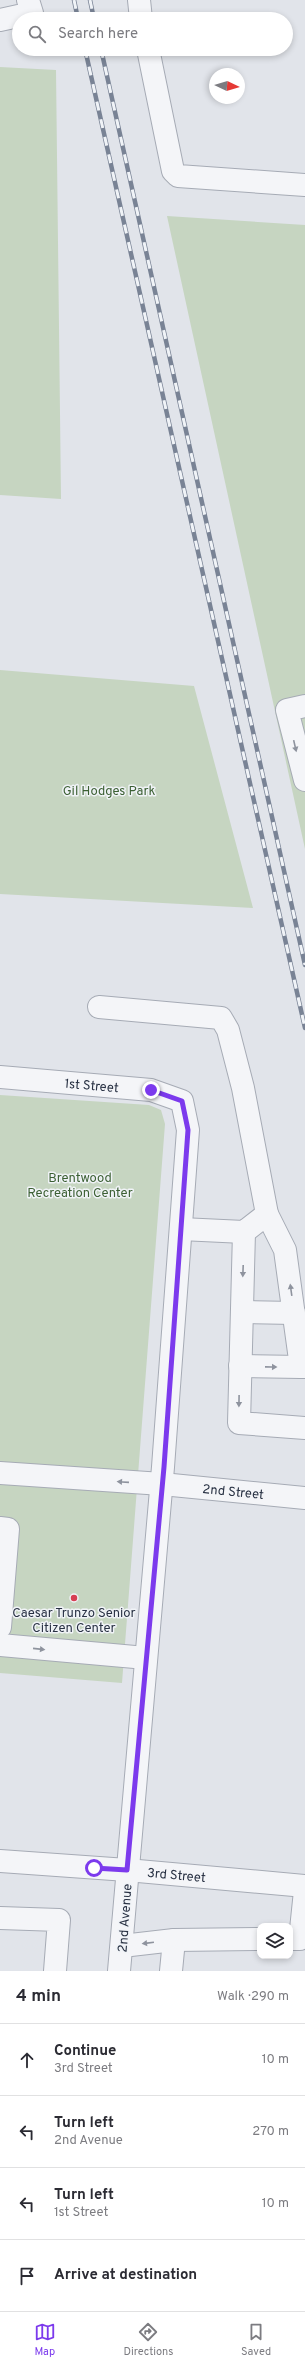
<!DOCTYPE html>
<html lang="en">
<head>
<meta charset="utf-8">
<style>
	:root { --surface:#fff; --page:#f2f2f3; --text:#2b2b33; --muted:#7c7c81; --line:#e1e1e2; --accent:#7c3aed }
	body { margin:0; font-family:Overpass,sans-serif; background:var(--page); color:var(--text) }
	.controls { position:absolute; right:12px; bottom:12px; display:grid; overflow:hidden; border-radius:8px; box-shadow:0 2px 6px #0003 }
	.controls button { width:36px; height:36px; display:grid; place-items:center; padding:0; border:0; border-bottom:1px solid var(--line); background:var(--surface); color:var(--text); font:20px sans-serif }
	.compass { position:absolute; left:209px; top:68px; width:36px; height:36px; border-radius:50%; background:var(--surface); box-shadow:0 2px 6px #0003; rotate:94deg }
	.stop { position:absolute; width:12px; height:12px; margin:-9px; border:3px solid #7c3aed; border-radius:50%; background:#fff }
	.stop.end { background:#7c3aed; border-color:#fff; box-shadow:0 1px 4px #0008 }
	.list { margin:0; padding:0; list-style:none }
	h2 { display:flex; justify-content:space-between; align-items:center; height:52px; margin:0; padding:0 16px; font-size:17px }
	h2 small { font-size:13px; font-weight:400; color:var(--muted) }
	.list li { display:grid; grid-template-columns:26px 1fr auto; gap:12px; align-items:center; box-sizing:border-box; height:72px; padding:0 16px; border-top:1px solid var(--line) }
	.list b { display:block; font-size:15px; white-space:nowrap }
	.list p { margin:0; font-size:13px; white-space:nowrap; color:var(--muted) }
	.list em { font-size:13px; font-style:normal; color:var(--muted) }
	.icon { flex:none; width:22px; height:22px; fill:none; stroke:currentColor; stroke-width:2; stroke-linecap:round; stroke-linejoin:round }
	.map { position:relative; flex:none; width:305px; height:1971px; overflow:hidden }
	.search { position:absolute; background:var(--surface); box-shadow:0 2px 6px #0003; left:12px; right:12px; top:12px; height:44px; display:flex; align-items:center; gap:10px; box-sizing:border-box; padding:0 14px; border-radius:22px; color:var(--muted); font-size:15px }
	.sheet { height:340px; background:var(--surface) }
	nav { display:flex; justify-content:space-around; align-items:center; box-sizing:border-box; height:56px; border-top:1px solid var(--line); background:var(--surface); font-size:11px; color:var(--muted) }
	nav a { display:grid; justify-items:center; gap:2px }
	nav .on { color:var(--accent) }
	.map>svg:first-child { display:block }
	.green { fill:#c6d5c1 }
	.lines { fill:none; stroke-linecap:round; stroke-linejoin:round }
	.minor-casing { stroke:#a6abb5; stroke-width:24 }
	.minor { stroke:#f4f5f8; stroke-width:22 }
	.rail-casing { stroke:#798395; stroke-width:4.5 }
	.rail { stroke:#f0f3f7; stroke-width:3; stroke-dasharray:9; stroke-linecap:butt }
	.oneway { fill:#8e939e }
	.route { stroke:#7c3aed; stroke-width:5 }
	.poi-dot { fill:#d73e52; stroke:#f0f3f7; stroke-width:1.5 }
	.labels { text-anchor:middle; stroke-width:3; stroke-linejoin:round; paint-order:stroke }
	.park-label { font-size:13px; fill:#3c6034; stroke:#f0f3f7 }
	.street-label { font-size:13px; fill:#283143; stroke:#f0f3f7 }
	.poi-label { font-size:13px; fill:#283143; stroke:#f0f3f7 }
</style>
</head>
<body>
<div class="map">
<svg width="305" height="1971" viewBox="0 0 305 1971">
	<rect width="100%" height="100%" fill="#e1e4ea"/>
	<path class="green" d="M0,67L56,70L61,499L0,495Z
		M167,216L305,225V849Z
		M0,670L194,686L253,908L0,894Z
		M0,1095L149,1105L161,1110L165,1124L122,1683L0,1673Z"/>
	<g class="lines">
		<g class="minor-casing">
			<g id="minor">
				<path d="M139,0L141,19"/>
				<path d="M0,20L32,13L28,0"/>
				<path d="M148,49L173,171L178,176L305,185"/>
				<path d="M305,706L287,710L305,780"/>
				<path d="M99,1007L221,1018L228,1030L243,1088L267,1214L244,1232L181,1229"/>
				<path id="s1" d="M0,1077L151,1090L182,1101L188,1130L163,1467L119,1971"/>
				<path d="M267,1214L285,1250L301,1367H305"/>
				<path d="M244,1232L239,1423L305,1428"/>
				<path d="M242,1312L294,1313"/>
				<path d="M240,1366L301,1367"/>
				<path id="s2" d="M0,1473L162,1484L305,1498"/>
				<path d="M0,1528L8,1529L0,1627"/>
				<path d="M0,1645L146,1658"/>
				<path id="s3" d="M0,1861L127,1870L305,1886"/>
				<path d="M0,1918L59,1920L55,1971"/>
				<path d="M290,1939H300L305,1891"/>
				<path d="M122,1946L174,1940L260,1939"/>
				<path d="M171,1971L174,1940"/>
			</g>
		</g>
		<use href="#minor" class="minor"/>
		<g class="rail-casing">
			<path id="rail" d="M74,0L78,19
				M90,0L94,19
				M85,49L305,1028
				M101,49L305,965"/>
		</g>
		<use href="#rail" class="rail"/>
	</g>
	<defs><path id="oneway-solid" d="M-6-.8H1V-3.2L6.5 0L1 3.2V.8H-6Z"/></defs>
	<g class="oneway">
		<use href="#oneway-solid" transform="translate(295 746) rotate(77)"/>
		<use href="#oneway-solid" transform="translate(243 1271) rotate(92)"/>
		<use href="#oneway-solid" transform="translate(291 1290) rotate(-98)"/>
		<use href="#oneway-solid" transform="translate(271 1367) rotate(1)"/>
		<use href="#oneway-solid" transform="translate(239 1401) rotate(91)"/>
		<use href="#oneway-solid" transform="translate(123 1482) rotate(-176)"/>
		<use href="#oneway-solid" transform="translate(39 1649) rotate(6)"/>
		<use href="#oneway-solid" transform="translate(148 1943) rotate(173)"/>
	</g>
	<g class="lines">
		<path class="route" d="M94,1868L127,1870L164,1467L188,1130L182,1101L151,1090"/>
	</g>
	<circle class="poi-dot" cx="74" cy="1598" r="4"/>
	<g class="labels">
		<g class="park-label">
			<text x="109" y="795">Gil Hodges Park</text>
			<text x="80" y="1182">Brentwood<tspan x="80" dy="15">Recreation Center</tspan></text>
		</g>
		<g class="street-label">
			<text dy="5" stroke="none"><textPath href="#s1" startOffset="92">1st Street</textPath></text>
			<text dy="5" stroke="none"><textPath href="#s2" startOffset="234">2nd Street</textPath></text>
			<text dy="5" stroke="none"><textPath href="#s3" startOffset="177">3rd Street</textPath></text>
			<text transform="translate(124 1918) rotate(-86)" y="5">2nd Avenue</text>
		</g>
		<g class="poi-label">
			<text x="74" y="1617">Caesar Trunzo Senior<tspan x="74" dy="15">Citizen Center</tspan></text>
		</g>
	</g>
</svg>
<div class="controls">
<button><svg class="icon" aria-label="layers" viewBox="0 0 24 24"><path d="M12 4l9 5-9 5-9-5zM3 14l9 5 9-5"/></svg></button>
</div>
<svg class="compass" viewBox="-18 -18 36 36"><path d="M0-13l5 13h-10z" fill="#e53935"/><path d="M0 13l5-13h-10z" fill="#7c7c81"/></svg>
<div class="stop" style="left:94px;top:1868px"></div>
<div class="stop end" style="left:151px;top:1090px"></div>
<div class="search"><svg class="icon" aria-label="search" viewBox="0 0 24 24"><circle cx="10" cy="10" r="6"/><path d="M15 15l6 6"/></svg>Search here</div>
</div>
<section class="sheet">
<h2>4 min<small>Walk · 290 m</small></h2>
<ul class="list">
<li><svg class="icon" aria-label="ahead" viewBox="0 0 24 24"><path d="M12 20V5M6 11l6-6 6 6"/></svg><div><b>Continue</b><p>3rd Street</p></div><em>10 m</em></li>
<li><svg class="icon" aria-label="left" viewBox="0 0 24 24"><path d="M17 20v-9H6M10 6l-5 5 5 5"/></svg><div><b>Turn left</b><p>2nd Avenue</p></div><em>270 m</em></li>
<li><svg class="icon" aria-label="left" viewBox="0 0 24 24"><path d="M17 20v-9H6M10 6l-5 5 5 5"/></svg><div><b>Turn left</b><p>1st Street</p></div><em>10 m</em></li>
<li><svg class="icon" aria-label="arrive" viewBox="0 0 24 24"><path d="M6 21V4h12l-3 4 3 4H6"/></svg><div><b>Arrive at destination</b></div></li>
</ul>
</section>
<nav>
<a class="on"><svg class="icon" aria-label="map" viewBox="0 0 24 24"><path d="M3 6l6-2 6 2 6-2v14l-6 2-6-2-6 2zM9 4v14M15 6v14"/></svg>Map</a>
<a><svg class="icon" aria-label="directions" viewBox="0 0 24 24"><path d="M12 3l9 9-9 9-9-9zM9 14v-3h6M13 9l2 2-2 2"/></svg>Directions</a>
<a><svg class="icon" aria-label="saved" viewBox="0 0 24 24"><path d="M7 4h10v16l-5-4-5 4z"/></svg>Saved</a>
</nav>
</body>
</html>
